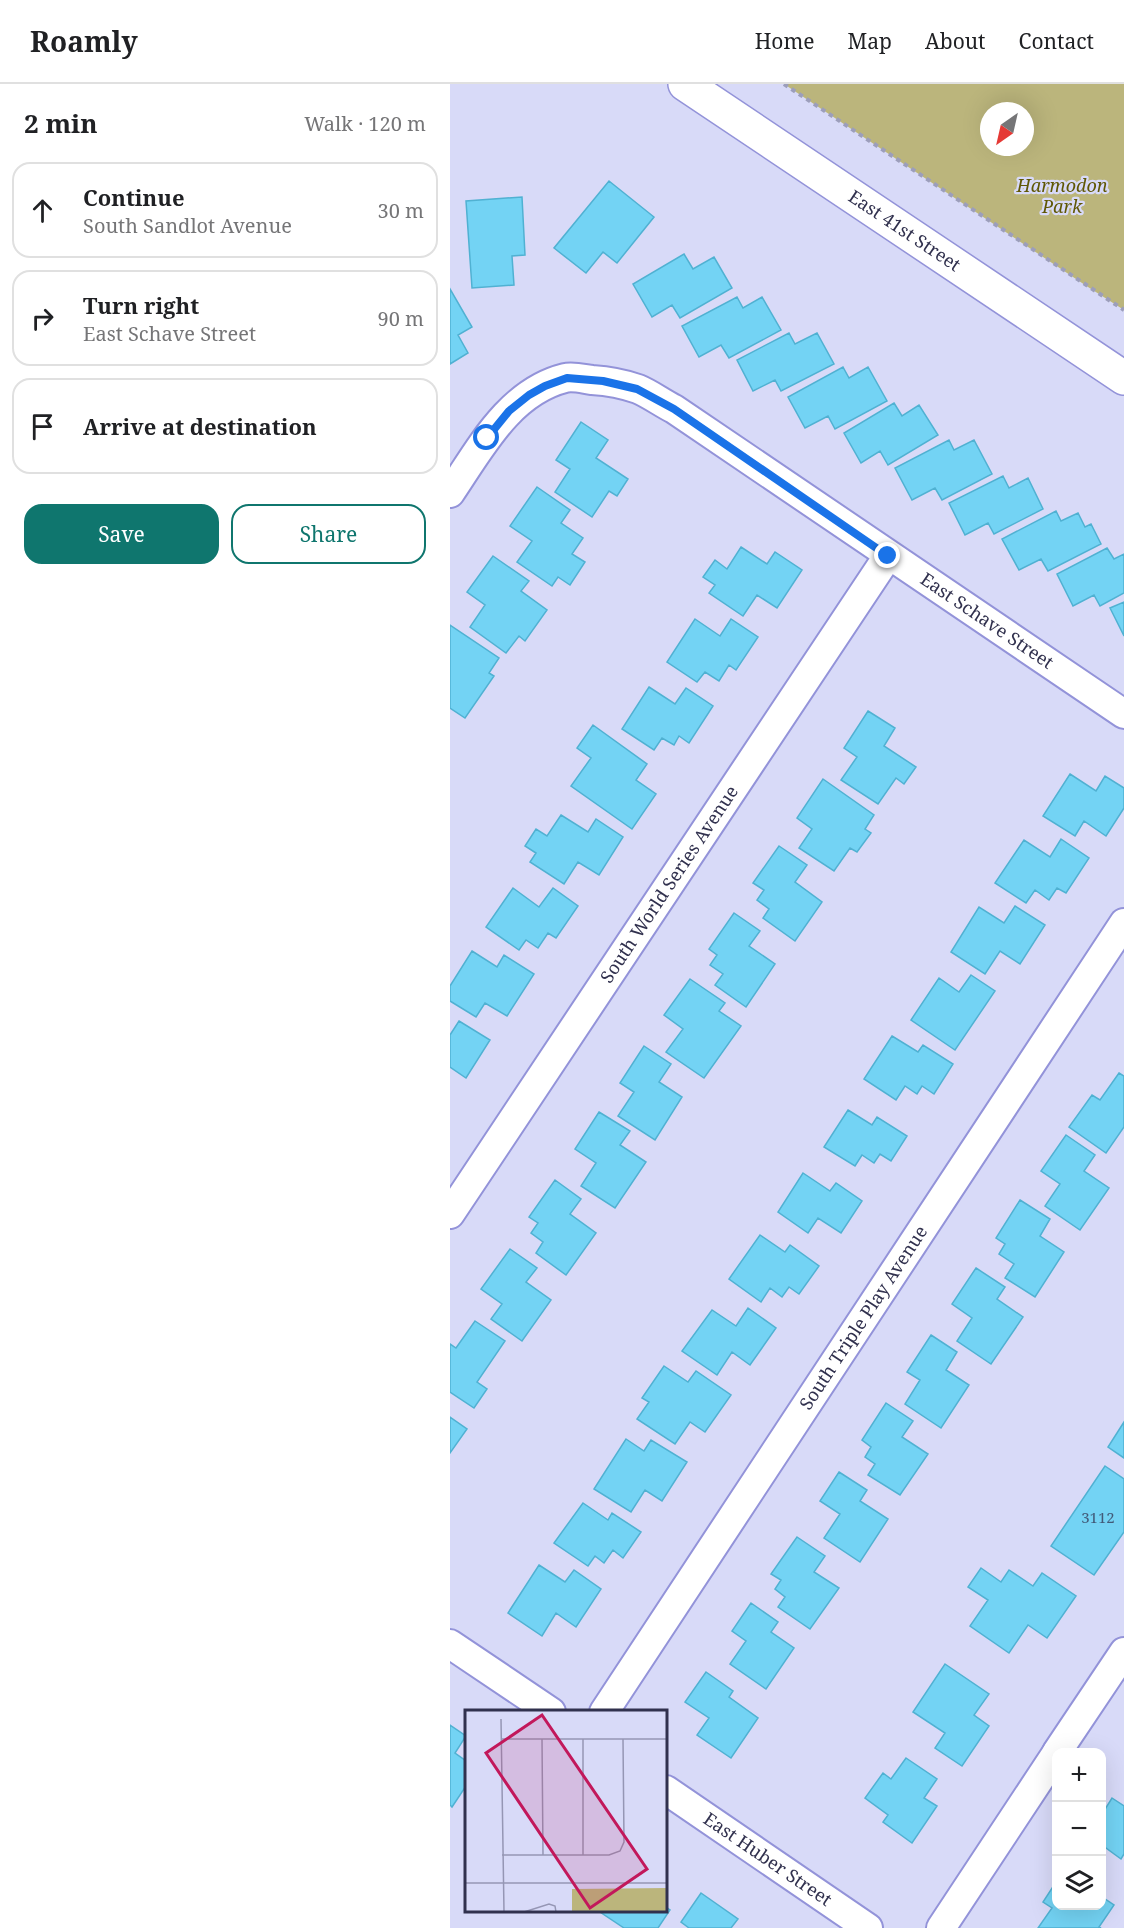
<!DOCTYPE html>
<html lang="en">
<head>
<meta charset="utf-8">
<style>
	:root { --surface:#fff; --page:#f2f2f2; --text:#202124; --muted:#757577; --line:#e0e0e0; --accent:#0f766e }
	body { margin:0; font-family:"Noto Serif",serif; background:var(--page); color:var(--text) }
	.controls { position:absolute; right:18px; bottom:18px; display:grid; overflow:hidden; border-radius:12px; box-shadow:0 6px 24px #0002 }
	.controls button { width:54px; height:54px; display:grid; place-items:center; padding:0; border:0; border-bottom:2px solid var(--line); background:var(--surface); color:var(--text); font:30px sans-serif }
	.compass { position:absolute; left:530px; top:18px; width:54px; height:54px; border-radius:50%; background:var(--surface); box-shadow:0 6px 24px #0002; rotate:214deg }
	.stop { position:absolute; width:18px; height:18px; margin:-14px; border:4px solid #1a73e8; border-radius:50%; background:#fff }
	.stop.end { background:#1a73e8; border-color:#fff; box-shadow:0 2px 6px #0008 }
	.list { margin:0; padding:0; list-style:none }
	h2 { display:flex; justify-content:space-between; align-items:center; height:78px; margin:0; padding:0 24px; font-size:26px }
	h2 small { font-size:20px; font-weight:400; color:var(--muted) }
	.list li { display:grid; grid-template-columns:39px 1fr auto; gap:18px; align-items:center; box-sizing:border-box; height:96px; margin:0 12px 12px; padding:0 12px; border:2px solid var(--line); border-radius:18px }
	.list b { display:block; font-size:22px; white-space:nowrap }
	.list p { margin:0; font-size:20px; white-space:nowrap; color:var(--muted) }
	.list em { font-size:20px; font-style:normal; color:var(--muted) }
	.actions { display:flex; gap:12px; padding:18px 24px }
	.actions a { flex:1; padding:14px 0; border:2px solid var(--accent); border-radius:18px; text-align:center; font-size:21px; color:var(--accent) }
	.actions .main { background:var(--accent); color:#fff }
	.icon { flex:none; width:33px; height:33px; fill:none; stroke:currentColor; stroke-width:2; stroke-linecap:round; stroke-linejoin:round }
	.map { position:relative; flex:none; width:674px; height:1844px; overflow:hidden }
	header { display:flex; align-items:center; gap:36px; box-sizing:border-box; height:84px; padding:0 30px; background:var(--surface); border-bottom:2px solid var(--line) }
	header strong { font-size:28px }
	nav { display:flex; gap:33px; margin-inline-start:auto; font-size:21px }
	main { display:flex }
	aside { flex:1; background:var(--surface) }
	.map>svg:first-child { display:block }
	.green { fill:#bbb57c; fill-rule:evenodd }
	.building { fill:#73d3f4; stroke:#50b1d2; stroke-width:1.5 }
	.lines { fill:none; stroke-linecap:round; stroke-linejoin:round }
	.minor-casing { stroke:#9393d9; stroke-width:32 }
	.secondary-casing { stroke:#9393d9; stroke-width:36 }
	.path { stroke:#9c9ebb; stroke-width:4; stroke-dasharray:4.5 4.5; stroke-linecap:butt }
	.minor { stroke:#fff; stroke-width:28 }
	.secondary { stroke:#fff; stroke-width:33 }
	.route { stroke:#1a73e8; stroke-width:8 }
	.labels { text-anchor:middle; stroke-width:4.5; stroke-linejoin:round; paint-order:stroke }
	.number-label { font-size:15px; fill:#425a78 }
	.park-label { font-size:18px; font-style:italic; fill:#5f5704; stroke:#d8daf8 }
	.street-label { font-size:18px; fill:#31314e; stroke:#d8daf8 }
	.inset-road { fill:none; stroke:#9596b4; stroke-width:1.5 }
	.view { fill:#c2185b; fill-opacity:0.15; stroke:#c2185b; stroke-width:3 }
	.inset-edge { fill:none; stroke:#31314e; stroke-width:3 }
</style>
</head>
<body>
<header>
<strong>Roamly</strong>
<nav><a>Home</a><a>Map</a><a>About</a><a>Contact</a></nav>
</header>
<main>
<aside>
<h2>2 min<small>Walk · 120 m</small></h2>
<ul class="list">
<li><svg class="icon" aria-label="ahead" viewBox="0 0 24 24"><path d="M12 20V5M6 11l6-6 6 6"/></svg><div><b>Continue</b><p>South Sandlot Avenue</p></div><em>30 m</em></li>
<li><svg class="icon" aria-label="right" viewBox="0 0 24 24"><path d="M7 20v-9h11M14 6l5 5-5 5"/></svg><div><b>Turn right</b><p>East Schave Street</p></div><em>90 m</em></li>
<li><svg class="icon" aria-label="arrive" viewBox="0 0 24 24"><path d="M6 21V4h12l-3 4 3 4H6"/></svg><div><b>Arrive at destination</b></div></li>
</ul>
<div class="actions"><a class="main">Save</a><a>Share</a></div>
</aside>
<div class="map">
<svg width="674" height="1844" viewBox="0 0 674 1844">
	<rect width="100%" height="100%" fill="#d8daf8"/>
	<path class="green" d="M334,0H674V226L638,203ZM539,27H575V63H539Z"/>
	<path class="building" d="M159,97L204,133L167,179L153,168L136,189L104,164Z
		M72,113L75,171L62,172L64,201L22,204L16,117Z
		M234,170L243,185L264,173L282,204L230,234L222,221L202,233L183,200Z
		M0,205L22,243L8,251L18,269L0,280Z
		M287,213L293,224L312,213L331,246L279,274L271,261L249,273L232,242Z
		M339,249L345,260L367,249L384,280L331,307L325,296L303,307L287,276Z
		M393,283L399,294L418,283L437,317L385,345L378,332L355,344L338,313Z
		M444,319L452,332L469,321L488,351L438,381L430,367L411,379L394,349Z
		M131,338L158,356L146,374L178,395L167,412L159,407L142,433L105,408L120,385L106,376Z
		M499,356L504,366L524,356L542,390L492,416L485,404L462,416L445,384Z
		M553,392L559,404L578,394L593,425L544,450L538,439L515,451L499,419Z
		M87,403L120,426L111,439L133,454L122,470L135,478L120,501L108,493L102,502L67,478L82,457L60,442Z
		M606,427L611,437L628,429L635,443L641,440L651,460L598,487L591,475L569,486L552,455Z
		M291,463L317,480L325,468L352,486L327,524L307,511L293,532L259,509L265,501L253,493L265,476L277,485Z
		M657,464L664,475L674,470V509L650,522L644,511L623,522L607,490Z
		M43,472L79,497L71,507L97,526L75,557L69,552L56,569L20,543L35,521L17,508Z
		M674,518V552L660,524Z
		M245,535L270,552L281,535L308,553L286,586L279,581L269,597L255,588L247,598L217,578Z
		M0,541L49,574L39,589L44,592L15,634L0,624Z
		M199,603L225,620L236,604L263,622L239,659L229,652L224,661L212,654L204,666L172,645Z
		M418,627L445,644L434,662L466,683L454,700L446,694L428,720L391,696L407,673L394,664Z
		M143,641L197,680L186,696L206,710L182,745L121,702L141,674L127,664Z
		M620,690L646,707L655,692L674,704V724L656,752L634,737L625,752L593,732Z
		M373,695L424,731L415,745L421,749L407,768L400,764L384,787L349,764L362,745L347,734Z
		M111,731L138,748L146,735L173,753L149,791L128,778L114,800L80,778L86,769L75,762L86,745L97,752Z
		M611,755L639,774L616,809L607,804L599,816L585,806L576,819L545,799L574,756L600,773Z
		M329,762L357,781L345,798L372,818L345,857L313,834L319,825L307,816L314,806L303,799Z
		M63,804L89,823L103,804L128,822L106,854L98,849L88,864L76,856L69,866L36,843Z
		M565,822L595,841L570,880L550,867L535,890L501,868L529,823L554,839Z
		M284,829L310,847L299,862L325,880L296,923L265,901L273,890L260,881L267,871L259,865Z
		M22,867L47,883L54,871L84,890L57,932L35,919L26,933L0,917V902Z
		M521,891L545,907L505,966L461,936L489,894L509,908Z
		M240,895L275,919L269,927L291,942L254,994L216,968L233,945L214,931Z
		M9,937L40,956L16,994L0,983V951Z
		M442,952L468,968L473,961L503,980L484,1010L472,1002L467,1010L455,1002L446,1016L414,995Z
		M194,962L221,980L209,998L232,1013L205,1056L168,1032L184,1008L170,999Z
		M669,989L674,992V1043L656,1069L619,1043L642,1011L650,1016Z
		M398,1026L422,1041L427,1033L457,1052L441,1077L430,1070L424,1079L412,1071L405,1082L374,1063Z
		M149,1028L180,1047L170,1061L196,1078L165,1124L131,1102L146,1079L125,1065Z
		M616,1051L645,1071L634,1087L659,1104L630,1146L595,1122L610,1100L591,1087Z
		M353,1089L380,1107L386,1099L412,1117L391,1149L368,1134L358,1149L328,1128Z
		M105,1096L131,1115L120,1130L146,1149L116,1191L86,1169L93,1158L81,1149L88,1139L79,1133Z
		M570,1116L600,1135L590,1152L614,1168L585,1213L555,1194L564,1180L549,1170L555,1160L546,1154Z
		M310,1151L335,1168L340,1161L369,1182L349,1210L339,1203L332,1213L320,1204L311,1218L279,1195Z
		M60,1165L87,1184L76,1198L101,1216L72,1257L41,1235L52,1220L31,1205Z
		M526,1184L555,1203L547,1215L573,1233L541,1280L507,1257L522,1234L502,1220Z
		M298,1224L326,1244L300,1281L282,1268L267,1291L232,1267L262,1226L286,1242Z
		M25,1237L55,1257L27,1298L37,1305L24,1324L0,1308V1260L6,1264Z
		M481,1251L507,1268L496,1286L519,1301L491,1344L455,1320L470,1296L457,1288Z
		M214,1282L238,1298L246,1287L281,1311L255,1348L240,1338L225,1360L187,1335L199,1318L192,1314Z
		M436,1319L463,1337L452,1353L478,1370L450,1411L418,1391L425,1380L415,1373L421,1363L412,1356Z
		M0,1333L17,1345L0,1369Z
		M674,1338V1374L658,1363Z
		M176,1355L194,1367L201,1356L237,1378L212,1417L195,1406L181,1428L144,1405Z
		M655,1382L674,1395V1448L644,1491L601,1462Z
		M389,1388L417,1406L410,1417L438,1435L410,1478L374,1454L390,1430L370,1417Z
		M133,1419L158,1436L162,1429L191,1448L173,1474L163,1466L154,1479L145,1472L138,1482L104,1459Z
		M347,1453L375,1472L364,1488L389,1504L360,1545L328,1523L335,1513L325,1505L331,1496L321,1490Z
		M89,1481L115,1498L124,1486L151,1505L126,1543L106,1529L92,1552L58,1529Z
		M531,1484L551,1498L559,1486L583,1502L592,1489L626,1512L597,1554L578,1541L559,1569L520,1542L538,1516L518,1503Z
		M301,1519L328,1538L321,1548L344,1564L316,1605L280,1580L296,1557L282,1547Z
		M495,1580L539,1610L524,1631L539,1642L512,1682L485,1664L495,1649L463,1628Z
		M256,1588L283,1607L279,1613L308,1634L281,1674L247,1651L259,1634L235,1618Z
		M0,1641L16,1652L5,1669L16,1677V1702L2,1723L0,1721Z
		M456,1674L487,1695L474,1714L487,1722L462,1759L433,1738L438,1731L415,1714L433,1689L441,1695Z
		M662,1714L674,1722V1770L671,1775L652,1761V1730Z
		M606,1798V1822H652V1813L664,1821L649,1843L651,1844H588L602,1824L593,1818Z
		M251,1809L288,1835L281,1844H239L231,1838Z
		M216,1823L220,1826L208,1844H174L150,1828H216Z"/>
	<g class="lines">
		<g class="minor-casing">
			<g id="minor">
				<path id="s1" d="M0,409C30,365 59,308 115,294C123,292 134,295 142,296C157,297 174,300 188,305C200,310 212,319 224,325L674,630"/>
				<path id="s2" d="M0,1130L438,472"/>
				<path d="M0,1560L101,1628"/>
				<path id="s3" d="M154,1628L674,839"/>
				<path d="M607,1668L674,1568"/>
				<path id="s4" d="M216,1706L418,1844"/>
				<path d="M491,1844L606,1670"/>
			</g>
		</g>
		<g class="secondary-casing">
			<g id="secondary">
				<path id="s5" d="M235,0L674,294"/>
			</g>
		</g>
		<path class="path" d="M334,0L674,226"/>
		<use href="#minor" class="minor"/>
		<use href="#secondary" class="secondary"/>
	</g>
	<g class="lines">
		<path class="route" d="M37,354L59,327L79,311L95,302L117,294L153,297L187,305L224,325L438,472"/>
	</g>
	<g class="labels">
		<g class="number-label">
			<text x="648" y="1439">3112</text>
		</g>
		<g class="park-label">
			<text x="612" y="108">Harmodon<tspan x="612" dy="21">Park</tspan></text>
		</g>
		<g class="street-label">
			<text dy="6" stroke="none"><textPath href="#s5" startOffset="264">East 41st Street</textPath></text>
			<text dy="6" stroke="none"><textPath href="#s1" startOffset="660">East Schave Street</textPath></text>
			<text dy="6" stroke="none"><textPath href="#s2" startOffset="396">South World Series Avenue</textPath></text>
			<text dy="6" stroke="none"><textPath href="#s3" startOffset="472">South Triple Play Avenue</textPath></text>
			<text dy="6" stroke="none"><textPath href="#s4" startOffset="123">East Huber Street</textPath></text>
		</g>
	</g>
	<g transform="translate(15 1626)">
		<rect width="202" height="202" fill="#d8daf8"/>
		<path d="M202,178V202H107V179Z" fill="#bbb57c"/>
		<path class="inset-road" d="M36,9L39,202M36,29H203M77,29L78,145M118,29V145M37,145H144L155,141L159,132L158,29M0,173H203M59,202L84,194L90,196L91,202"/>
		<path class="view" d="M77,5L182,159L125,198L21,43Z"/>
		<rect width="202" height="202" class="inset-edge"/>
	</g>
</svg>
<div class="controls">
<button>+</button>
<button>−</button>
<button><svg class="icon" aria-label="layers" viewBox="0 0 24 24"><path d="M12 4l9 5-9 5-9-5zM3 14l9 5 9-5"/></svg></button>
</div>
<svg class="compass" viewBox="-18 -18 36 36"><path d="M0-13l5 13h-10z" fill="#e53935"/><path d="M0 13l5-13h-10z" fill="#757577"/></svg>
<div class="stop" style="left:37px;top:354px"></div>
<div class="stop end" style="left:438px;top:472px"></div>
</div>
</main>
</body>
</html>
